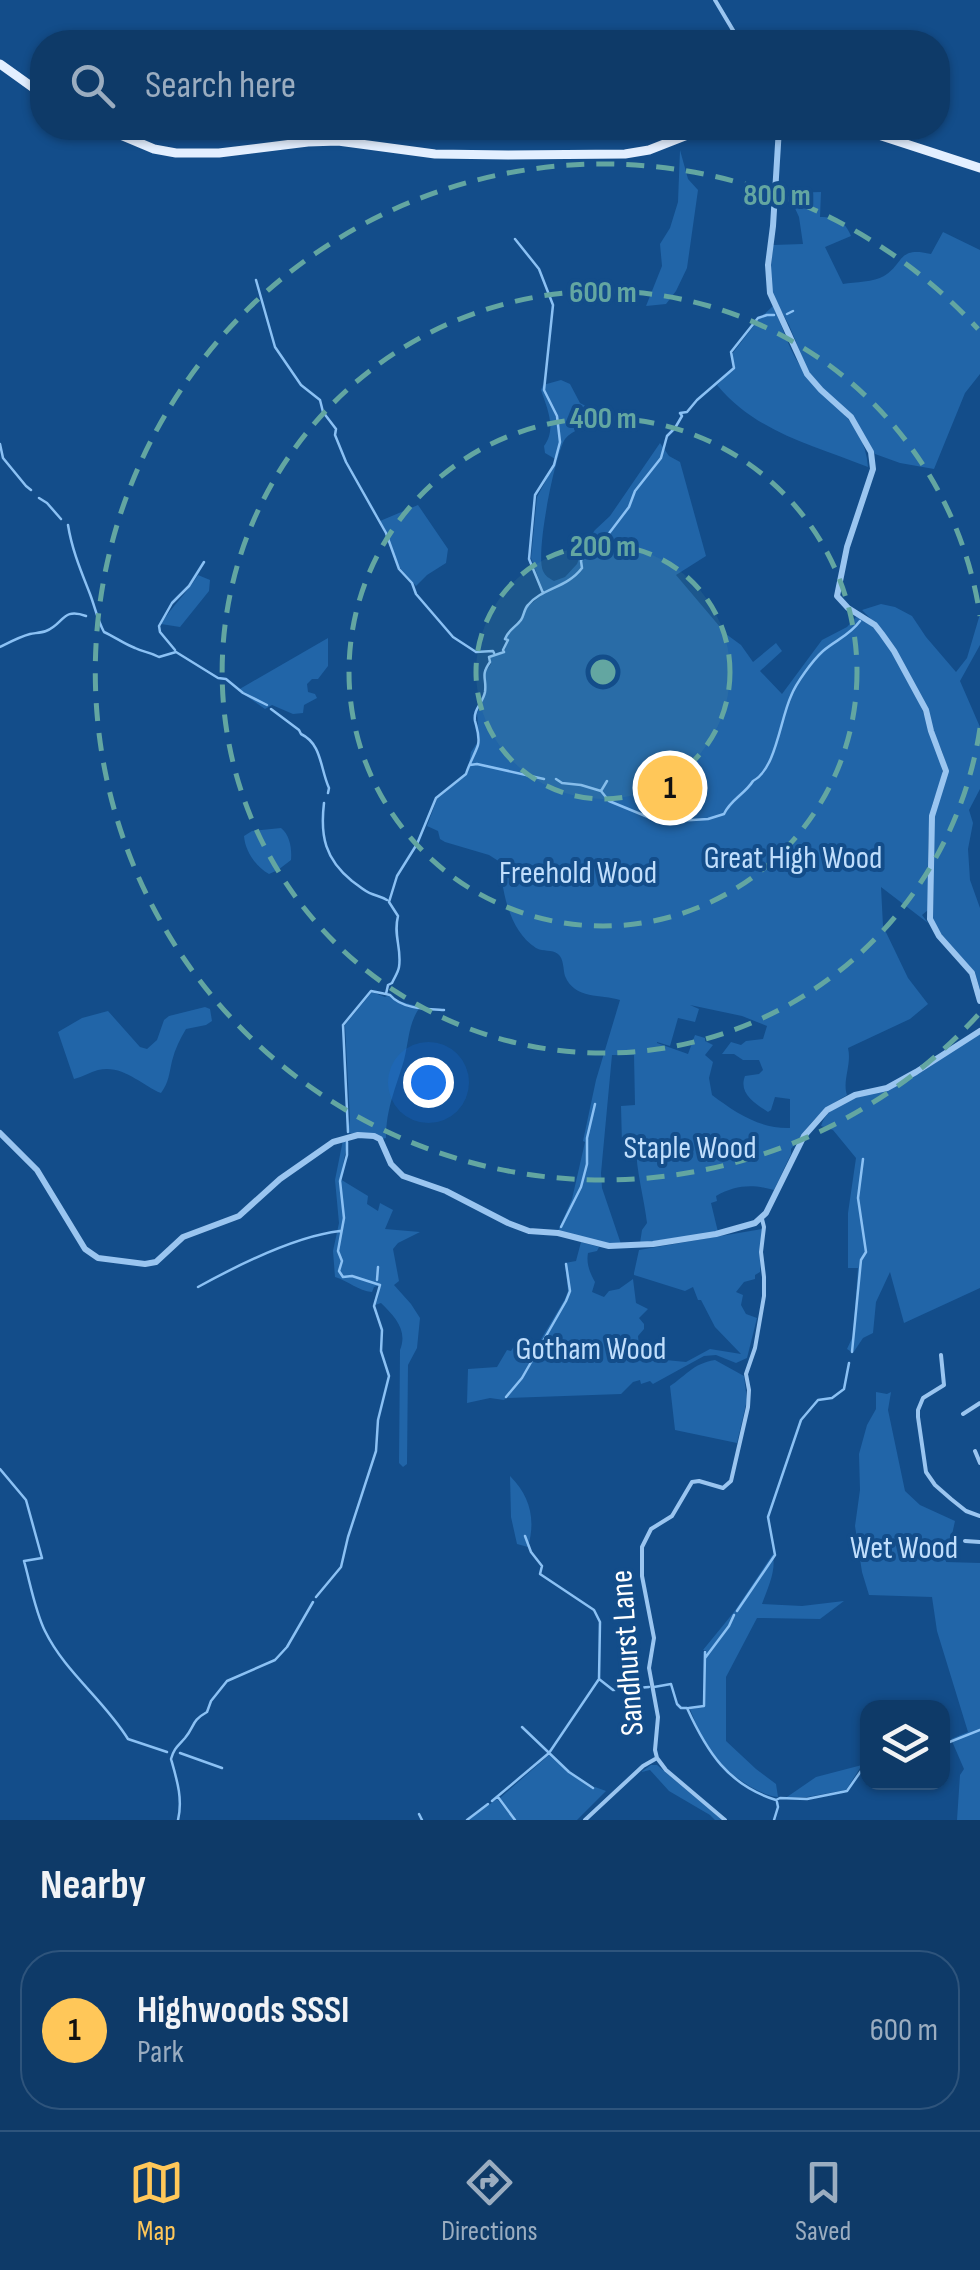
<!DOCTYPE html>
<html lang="en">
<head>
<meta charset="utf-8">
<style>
	:root { --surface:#0e3a68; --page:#1c4571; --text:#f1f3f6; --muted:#9badc0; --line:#2e547c; --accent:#ffc759 }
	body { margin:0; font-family:"Sofia Sans Condensed",sans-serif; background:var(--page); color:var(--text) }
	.controls { position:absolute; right:30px; bottom:30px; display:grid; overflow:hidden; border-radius:20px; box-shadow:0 2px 8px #0004 }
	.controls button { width:90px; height:90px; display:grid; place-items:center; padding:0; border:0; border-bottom:2px solid var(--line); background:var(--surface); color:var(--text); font:50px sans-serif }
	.you { position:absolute; left:428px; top:1082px; width:35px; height:35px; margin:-25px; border:8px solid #fff; border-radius:50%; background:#1a73e8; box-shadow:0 0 0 15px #1a73e833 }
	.badge { display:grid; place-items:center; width:65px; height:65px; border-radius:50%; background:var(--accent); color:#111; font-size:32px; font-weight:700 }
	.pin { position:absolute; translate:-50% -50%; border:5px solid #fff; box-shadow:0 2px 10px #0006 }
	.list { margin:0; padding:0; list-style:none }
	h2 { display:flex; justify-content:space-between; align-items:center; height:130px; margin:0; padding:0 40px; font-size:42px }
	h2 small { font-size:32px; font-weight:400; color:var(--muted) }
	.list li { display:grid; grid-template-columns:65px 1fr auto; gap:30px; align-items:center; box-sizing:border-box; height:160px; margin:0 20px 20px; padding:0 20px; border:2px solid var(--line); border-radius:40px }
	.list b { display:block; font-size:38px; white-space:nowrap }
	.list p { margin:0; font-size:32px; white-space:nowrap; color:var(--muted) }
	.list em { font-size:32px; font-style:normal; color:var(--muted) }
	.icon { flex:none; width:55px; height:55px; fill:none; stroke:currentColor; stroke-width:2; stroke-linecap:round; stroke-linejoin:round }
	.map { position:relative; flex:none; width:980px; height:1820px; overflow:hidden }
	.search { position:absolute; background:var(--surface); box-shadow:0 2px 8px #0004; left:30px; right:30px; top:30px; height:110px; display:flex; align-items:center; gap:25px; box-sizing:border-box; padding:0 35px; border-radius:40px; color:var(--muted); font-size:38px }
	.sheet { height:310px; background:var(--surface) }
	nav { display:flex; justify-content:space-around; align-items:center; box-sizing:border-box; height:140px; border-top:2px solid var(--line); background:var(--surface); font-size:28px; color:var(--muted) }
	nav a { display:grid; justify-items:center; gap:5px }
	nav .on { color:var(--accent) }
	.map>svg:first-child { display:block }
	.green { fill:#2165a8; fill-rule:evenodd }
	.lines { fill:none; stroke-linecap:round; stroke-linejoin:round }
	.stream { stroke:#8bc1f4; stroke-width:2.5 }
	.minor { stroke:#9ac5f0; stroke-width:4 }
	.tertiary { stroke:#9ac5f0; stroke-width:6 }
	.primary { stroke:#e3efff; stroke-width:9 }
	.ring { fill:none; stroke:#63a6a1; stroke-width:5; stroke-dasharray:18 12 }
	.labels { text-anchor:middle; stroke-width:8; stroke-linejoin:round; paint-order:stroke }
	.park-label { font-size:32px; fill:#c0defc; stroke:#134d8a }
	.street-label { font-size:32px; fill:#fff; stroke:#134d8a }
	.centre { fill:#63a6a1; stroke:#134d8a; stroke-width:5 }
	.ring-label { font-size:30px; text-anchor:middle; font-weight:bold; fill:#63a6a1; stroke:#134d8a; stroke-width:8; stroke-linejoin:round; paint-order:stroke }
</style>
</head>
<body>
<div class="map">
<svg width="980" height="1820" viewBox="0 0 980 1820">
	<rect width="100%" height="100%" fill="#134d8a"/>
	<path class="green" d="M680,150L688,179L698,190L687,268L676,291L666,304L646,306L662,266L660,244L670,228L678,202Z
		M821,192L820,217C837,217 845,221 851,236L825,247L843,284C855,282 874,282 884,276C905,263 897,246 931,254L943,232L980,250V374L965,393L934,469L900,463L875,454L853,416L830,396L808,371L789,325L772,294L770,279L773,245L803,244L799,217L788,193Z
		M773,306C782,325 788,347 799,364C823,400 865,419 868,467C812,445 756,432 717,385L735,367L732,354L759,319Z
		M561,380L570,384L580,403L597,412L598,418C589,428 572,429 565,439C555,454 535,554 543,571C546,577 549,578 554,581L565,577L577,564L584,545L595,530L610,516L660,443L669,456L680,462L706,556L676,575L726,634L741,645L753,662L776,643L782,651L760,671L782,694L822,640L847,627L856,617C890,624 925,713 935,744C937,753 943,765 942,774C941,786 933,798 931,810C926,843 929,877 928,910L922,915L928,923L881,887L883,926L908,978L928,1004L910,1019L848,1048C852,1064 842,1081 847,1095C831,1104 818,1114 807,1128C801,1136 797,1143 791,1149V1154L774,1190C752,1184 736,1185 716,1196L717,1201L711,1203L718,1232L640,1243L642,1230L647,1223C644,1197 636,1171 636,1145H622L621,1106L635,1105L634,1055H612L601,1173L602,1188L621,1244L611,1245L558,1231L572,1199L585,1142L583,1141L596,1080L620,1000C601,994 575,1000 565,976C563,969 564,959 558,954C552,949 543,952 536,948C509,931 502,891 500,862L489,855L445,842L440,839L438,831L427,826L437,799L467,774L471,752L479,740L477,713L486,693L484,674L491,664V657L504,653L508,640L505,639L509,631L521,622L525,609L544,593L531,558L537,497L557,460L545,453L544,446C557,429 547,408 541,390L543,385ZM690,1005L742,1016L767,1026L763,1039L746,1041L741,1045L731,1042L722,1054H734L743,1060H759L763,1070L759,1074L745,1076C738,1094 756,1104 768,1112L771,1110L775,1097L790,1099V1128C760,1129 736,1113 712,1095L709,1078L713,1062L705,1055L713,1045L705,1041V1038L695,1035L688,1054L657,1043V1042L670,1046L678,1018L695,1022L699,1009Z
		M418,505L448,549L446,563L427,575L416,586L400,568L380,521Z
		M198,575L210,580L209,591L180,627L161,624C172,606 187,593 198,575Z
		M881,604L895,607L912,616L926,637L956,672L967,658L980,614V645L960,681L980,727V789L969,810L973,823L968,849L970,880L980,908V990L975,972L944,939L933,920L934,816L948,772L942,751L932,730L929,715L877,625L862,610Z
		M328,638V666L318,679H312L307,684L308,692L315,694L317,698L304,705L303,713L293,714L272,705L265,709L238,690Z
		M281,828C290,835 292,849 291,860L278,870L269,874C256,867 245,851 244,836L252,831Z
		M372,992L385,997L391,994L395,1000L420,1007C408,1024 409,1041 404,1060C396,1088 386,1108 386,1138L382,1139L369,1133H348L350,1119L345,1025Z
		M205,1007L210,1009L212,1021L206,1025L186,1029C180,1039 175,1049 172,1061C169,1074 169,1082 161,1093C141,1085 123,1064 98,1070C90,1072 83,1077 74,1079L58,1032L82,1018L108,1011L140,1047L147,1049L157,1040L164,1020L169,1016Z
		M980,1034V1288L904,1323L890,1272L876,1302L873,1333L863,1338L853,1353L847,1349L853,1336L858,1268H848V1213L856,1158L833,1130L821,1126C825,1112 836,1107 849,1101C863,1094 879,1093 893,1087C925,1074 950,1050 980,1034Z
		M343,1140H346L347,1145L340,1179L368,1196L367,1204L378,1211L380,1203L393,1210L385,1229L420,1232L398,1243L393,1249L399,1281L394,1285L411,1304L420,1318L417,1348L408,1365L407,1464L403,1467L399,1463L400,1350C408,1330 395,1317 381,1303L375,1305L378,1298L380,1285L374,1287L372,1292C358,1291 349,1281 335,1277L333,1251L339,1223L335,1180Z
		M762,1229L760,1272L755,1275V1279L744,1282L736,1292L743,1295L741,1305L746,1314L757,1318L747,1358L736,1363L716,1355L704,1356L653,1384L650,1381L641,1384L640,1380L633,1382L621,1394L506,1398L504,1400L490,1398L467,1403L468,1369L497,1367L507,1350L511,1351L517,1341L534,1351L565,1299L568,1291L565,1263L576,1261L581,1242L599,1247L597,1251L588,1253C586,1264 590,1273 595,1282L592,1292L604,1297L609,1291L619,1289L633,1279L636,1303L648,1309L639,1318L644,1324V1329L638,1336L639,1347L645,1358L686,1362L710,1349L741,1354L715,1327L701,1300H698L693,1287L685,1291L634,1275V1273L639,1250Z
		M715,1360L744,1376L747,1400L737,1443L675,1430L670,1386C687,1375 692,1364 715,1360Z
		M876,1392L887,1394L891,1392L888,1410L905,1491L920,1505L955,1521L946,1562L980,1563V1820H957L960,1775L964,1769L951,1739L968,1732L937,1631L932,1597L869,1595L862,1572L855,1526L860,1490L859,1454L867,1425L876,1409Z
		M510,1476C530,1496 536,1519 528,1547L517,1544L511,1517Z
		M773,1554C776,1572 768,1587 762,1604L802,1606L844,1601L820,1619L757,1618L726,1677V1741L756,1769L776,1784L778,1797C758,1795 730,1775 717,1759C704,1746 697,1726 690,1709L705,1707L706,1650H703L734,1612Z
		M549,1755L569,1773L592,1789L595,1787L606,1791L577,1820H468L497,1799L513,1818L500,1798Z
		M651,1765H657L722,1820H715L710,1815L669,1791L650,1770L641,1772Z
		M862,1765L846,1790L807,1797H787L816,1777Z"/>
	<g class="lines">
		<path class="stream" d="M515,239L539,269L553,305L544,390L557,416L560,442L554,465L535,495L529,559L543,593
			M256,280L275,347L301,385L320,400L323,412L336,429L335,435L346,462L386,533L399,569L412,583L416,594L453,637L476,652L493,651L494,653
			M787,314L793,311
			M0,444L3,458L26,486L31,490
			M39,498L47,503L61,519
			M68,525C72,550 81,571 90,594C95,607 97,619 104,632C115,637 124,644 135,648C143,652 150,652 159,657L176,652L218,678L226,679L243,693L267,705
			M0,647C10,642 19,637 30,634C34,633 41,633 46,631C64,624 62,607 86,616
			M175,650L160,632L159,626L172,603L189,586L204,562
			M271,709L299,730L301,734C322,744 320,768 329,788L328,793
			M470,765L477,764L544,779
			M556,779L562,783L581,785L601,791L609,801L660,822L708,819L724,814C730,800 745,794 753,781C776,769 780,720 791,696C796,683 813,660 823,651C836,640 850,635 860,621
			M601,791L607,781
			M324,803C320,836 325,859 352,881C358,885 365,892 372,894C377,896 382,897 387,900
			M386,994L390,995C402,1009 426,1009 444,1010
			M348,1132L343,1025L371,991L386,994L388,985L392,983C394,978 398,973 399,967C402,948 393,936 398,916L389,902L397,876L417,844L436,798L466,774C469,764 475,754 478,745C480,736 477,729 475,721C473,709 483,703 485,692C487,678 480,676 490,662L489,657L504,652L503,650L508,640L505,639C509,629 515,628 521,620C524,616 524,609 528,605C542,588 567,588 582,568L581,561L584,552L602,542L604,545L607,536L629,507L635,491L661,458L667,436L675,428L682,416L680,413L687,412L697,400L734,368L731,352L758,318L767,315H774
			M561,1227L581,1187L587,1164V1138L595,1104
			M377,1280L378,1267
			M198,1287C238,1265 295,1236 340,1231
			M852,1352L861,1260L866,1252L858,1198L863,1159
			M506,1397L522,1378L566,1301L570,1291L566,1264
			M0,1469L26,1500L42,1558L24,1561C30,1582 35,1611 45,1631C65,1672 104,1700 128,1739L167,1752
			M525,1536L531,1552L542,1566L540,1574L594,1610L600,1622L599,1679
			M316,1597L341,1567L348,1537L376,1451L378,1420L389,1376L381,1351L382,1330L374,1306L380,1285L352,1276L343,1277L339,1271L342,1261L338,1251L344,1218L340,1181L347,1155V1142
			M737,1611L775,1555L768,1517L801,1420L818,1400L832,1398L844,1389L849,1363
			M705,1658L729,1626L734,1615
			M654,1687L671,1684L677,1704L681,1708H687C707,1752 728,1785 776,1800L780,1798L807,1799L847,1791L868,1761
			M689,1708L704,1706L705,1652
			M522,1727L569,1772L593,1788
			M942,1745L980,1730
			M180,1753L222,1768
			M498,1797L515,1820
			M492,1801L549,1753L599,1679L613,1690L649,1687
			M419,1814L422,1820
			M178,1820C183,1799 177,1780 171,1759C174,1748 178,1746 185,1738C195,1726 191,1721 207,1712L211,1701L227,1681L275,1660L287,1647L313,1602
			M467,1820L488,1804
			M774,1820L778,1807L777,1802"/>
		<path class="minor" d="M715,0L740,42
			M941,1355L944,1385L923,1398L918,1410V1417L926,1472L935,1485L951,1499L966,1511L980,1516
			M963,1414L980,1403
			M975,1451L980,1463
			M965,1541L980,1542
			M585,1820L643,1766L657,1758
			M725,1820L666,1770L657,1758L655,1750L658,1717L649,1668L654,1638L642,1576V1547L651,1529L672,1516L692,1482L699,1481L723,1488L731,1481L748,1407L749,1390L746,1374L755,1348L764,1296V1277L761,1252L764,1227L762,1219"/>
		<path class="tertiary" d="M779,128L773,226L768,265L770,293L807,374L821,390L851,417L871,452L873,469L847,547L837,596L848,608L875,625L882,634L894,651L926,710L931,731L946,771L932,816L930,919L939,936L972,973L980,1001
			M0,1133L37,1170L85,1249L98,1258L145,1264L156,1262L183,1237L239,1216L280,1179L333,1142L358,1135L374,1136L380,1139L391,1164L403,1176L446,1191L508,1223L529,1231L558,1233L609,1246L653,1244L716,1234L755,1223L766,1213L804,1136L827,1110L855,1095L887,1088L916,1072L980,1031"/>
		<path class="primary" d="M0,64L42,94
			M104,128L154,149L176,153H219L308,142L338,141L435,154L508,155L625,154L649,150L695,132L724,128
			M857,128L980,168"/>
	</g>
	<circle cx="603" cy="672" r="127" fill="#63a6a1" fill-opacity=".12"/>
	<g class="ring">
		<circle cx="603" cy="672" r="127"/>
		<circle cx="603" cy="672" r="254"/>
		<path d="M980 728A381 381 0 1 1 980 616"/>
		<path d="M978 1015A508 508 0 1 1 978 329"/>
	</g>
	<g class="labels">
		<g class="park-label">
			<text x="793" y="868">Great High Wood</text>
			<text x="578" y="883">Freehold Wood</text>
			<text x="690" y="1158">Staple Wood</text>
			<text x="591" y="1359">Gotham Wood</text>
			<text x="904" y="1558">Wet Wood</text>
		</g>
		<g class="street-label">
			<text transform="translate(626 1653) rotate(-94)" y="11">Sandhurst Lane</text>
		</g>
	</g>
	<circle cx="603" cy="672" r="15" class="centre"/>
	<g class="ring-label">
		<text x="777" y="205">800 m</text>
		<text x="603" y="302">600 m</text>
		<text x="603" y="428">400 m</text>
		<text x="603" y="556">200 m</text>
	</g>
</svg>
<div class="controls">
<button><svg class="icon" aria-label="layers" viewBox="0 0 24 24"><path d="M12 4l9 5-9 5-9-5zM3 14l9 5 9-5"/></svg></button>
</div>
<div class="you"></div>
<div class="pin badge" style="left:670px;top:788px">1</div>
<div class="search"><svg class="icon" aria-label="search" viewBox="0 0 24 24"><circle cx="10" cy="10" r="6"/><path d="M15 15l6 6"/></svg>Search here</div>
</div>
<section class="sheet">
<h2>Nearby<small></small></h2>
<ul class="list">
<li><span class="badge">1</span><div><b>Highwoods SSSI</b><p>Park</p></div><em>600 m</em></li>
</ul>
</section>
<nav>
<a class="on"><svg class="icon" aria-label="map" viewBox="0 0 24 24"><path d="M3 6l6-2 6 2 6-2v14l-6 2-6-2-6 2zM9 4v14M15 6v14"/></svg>Map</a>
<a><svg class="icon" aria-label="directions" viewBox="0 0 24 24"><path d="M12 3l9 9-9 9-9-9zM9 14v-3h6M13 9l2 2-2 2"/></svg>Directions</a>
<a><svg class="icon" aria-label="saved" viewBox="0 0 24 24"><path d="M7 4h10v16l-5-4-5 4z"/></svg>Saved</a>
</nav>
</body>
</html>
